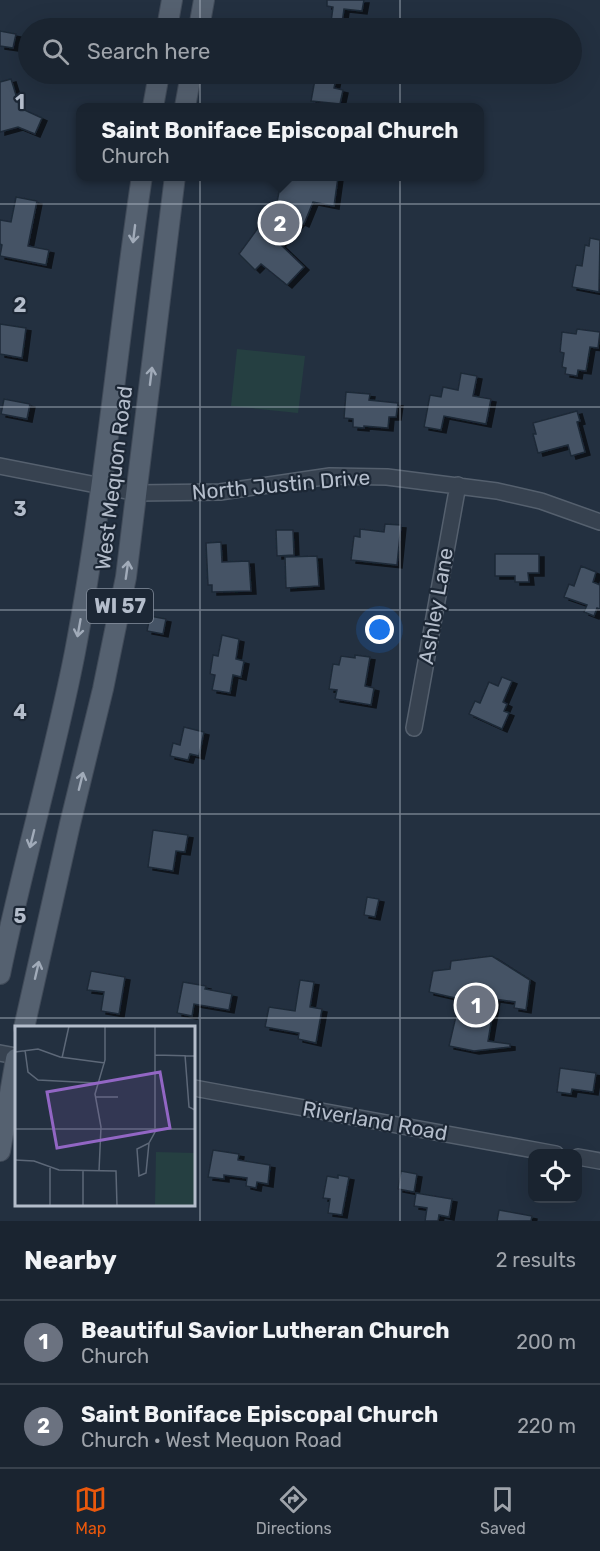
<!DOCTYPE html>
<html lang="en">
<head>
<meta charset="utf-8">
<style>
	:root { --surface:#1a2430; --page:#232c38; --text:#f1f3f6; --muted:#9fa4ab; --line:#38414c; --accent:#ea580c }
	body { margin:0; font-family:Rubik,sans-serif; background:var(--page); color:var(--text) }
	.controls { position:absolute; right:18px; bottom:18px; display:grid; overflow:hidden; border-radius:12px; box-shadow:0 6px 24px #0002 }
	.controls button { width:54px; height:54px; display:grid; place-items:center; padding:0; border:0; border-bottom:2px solid var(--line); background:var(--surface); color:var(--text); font:30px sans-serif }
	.you { position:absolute; left:380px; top:630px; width:21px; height:21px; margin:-15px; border:4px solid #fff; border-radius:50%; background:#1a73e8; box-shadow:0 0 0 9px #1a73e833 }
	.badge { display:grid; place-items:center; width:39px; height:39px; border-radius:50%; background:var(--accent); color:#fff; font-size:20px; font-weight:700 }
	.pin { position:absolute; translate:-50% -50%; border:3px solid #fff; box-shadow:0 2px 6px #0006 }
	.popup { position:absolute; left:76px; top:103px; width:408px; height:78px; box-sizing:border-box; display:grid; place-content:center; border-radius:12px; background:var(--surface); filter:drop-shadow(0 2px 4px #0005); font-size:20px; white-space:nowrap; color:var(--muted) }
	.popup b { font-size:22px; color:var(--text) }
	.popup::after { content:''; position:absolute; left:50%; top:100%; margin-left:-12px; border:12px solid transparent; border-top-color:var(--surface) }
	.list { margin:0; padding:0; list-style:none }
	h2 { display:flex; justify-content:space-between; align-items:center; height:78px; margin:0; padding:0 24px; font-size:26px }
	h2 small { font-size:20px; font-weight:400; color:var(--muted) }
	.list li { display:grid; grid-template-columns:39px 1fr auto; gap:18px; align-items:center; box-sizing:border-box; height:84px; padding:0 24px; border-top:2px solid var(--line) }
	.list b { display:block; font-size:22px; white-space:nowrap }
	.list p { margin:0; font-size:20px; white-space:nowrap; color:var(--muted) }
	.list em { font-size:20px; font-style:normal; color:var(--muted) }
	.icon { flex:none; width:33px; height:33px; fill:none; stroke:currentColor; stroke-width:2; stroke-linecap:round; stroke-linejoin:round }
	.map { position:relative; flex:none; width:600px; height:1221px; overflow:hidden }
	.search { position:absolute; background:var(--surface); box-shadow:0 6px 24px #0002; left:18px; right:18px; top:18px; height:66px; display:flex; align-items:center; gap:15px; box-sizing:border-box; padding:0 21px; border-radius:33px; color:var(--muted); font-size:22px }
	.sheet { height:246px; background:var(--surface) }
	nav { display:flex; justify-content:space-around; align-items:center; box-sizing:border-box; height:84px; border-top:2px solid var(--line); background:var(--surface); font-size:16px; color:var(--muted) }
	nav a { display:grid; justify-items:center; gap:3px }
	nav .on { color:var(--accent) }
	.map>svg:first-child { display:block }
	.green { fill:#253f41 }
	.building { fill:#445365; stroke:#1e2937; stroke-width:1.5; filter:url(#shadow) }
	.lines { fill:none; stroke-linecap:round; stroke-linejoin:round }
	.minor-casing { stroke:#55606e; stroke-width:18 }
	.major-casing { stroke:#414b59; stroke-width:22 }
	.minor { stroke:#374250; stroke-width:15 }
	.major { stroke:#556170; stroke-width:20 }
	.oneway { stroke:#a1abb9 }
	.grid { fill:none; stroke:#b4bdcb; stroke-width:1.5; stroke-opacity:0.55 }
	.labels { text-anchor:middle; stroke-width:4.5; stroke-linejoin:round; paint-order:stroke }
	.shield { fill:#1c2735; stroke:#86909e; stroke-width:1.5 }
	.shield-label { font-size:20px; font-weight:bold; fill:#b4bdcb }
	.street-label { font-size:21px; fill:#b4bdcb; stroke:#1c2735 }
	.inset-road { fill:none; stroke:#5d6878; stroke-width:1.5 }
	.view { fill:#9266c4; fill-opacity:0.15; stroke:#9266c4; stroke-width:3 }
	.inset-edge { fill:none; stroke:#b4bdcb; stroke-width:3 }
	.grid-label { font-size:20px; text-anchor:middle; font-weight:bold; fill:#b4bdcb; stroke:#1c2735; stroke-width:4.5; stroke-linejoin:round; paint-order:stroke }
</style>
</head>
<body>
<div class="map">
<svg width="600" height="1221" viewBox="0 0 600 1221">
	<defs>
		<filter id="shadow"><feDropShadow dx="5" dy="3" stdDeviation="0" flood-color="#0009"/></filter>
	</defs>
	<rect width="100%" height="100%" fill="#233040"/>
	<path class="green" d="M237,349L305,356L298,413L231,406Z"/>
	<path class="building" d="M327,0H364L362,11L344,9L342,24L331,22L333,7L327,6Z
		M0,31L16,34L13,48L0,46Z
		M316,74H337L334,88L343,90L340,104L311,101Z
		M11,79L20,108L42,118L35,134L18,127L0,132V82Z
		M282,177H338L334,206L313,202L304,224L300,222L280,244L304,267L287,285L261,264L255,270L239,254L277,202Z
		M16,197L37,201L28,246L49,250L46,265L0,256L2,245L0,244V220L11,222Z
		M590,238L600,240L599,292L572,287L576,265L582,266L585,245L589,246Z
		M0,324L26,328L22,358L0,354Z
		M577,329L600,332L598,348L590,347L586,371L578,370L577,376L565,374L566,368L562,367L564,353L560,352L562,332L576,334Z
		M461,373L477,376L473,396L491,399L486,424L444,416L441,430L424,427L430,395L441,397L443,387L458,390Z
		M346,392L370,394L369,400L398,403L396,417H389L388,428L364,426V428L353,427V419L344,418Z
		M4,399L30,404L27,419L1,414Z
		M577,411L580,421L577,422L585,452L571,456L568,445L538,453L533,434H536L533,423Z
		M385,524L401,525L397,565L351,560L354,536L360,537V529L384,532Z
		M276,530H293L294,555L277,556Z
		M221,542L222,562L249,561L251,591L212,592V585H208L206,543Z
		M495,554H539V573H528L529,582H515V576H495Z
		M317,556L319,586L286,588L285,557Z
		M581,566L596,572L593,582L600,585V609L597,608L594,616L584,612L587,605L564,597L569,584L574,586Z
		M150,616L166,619L163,634L147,631Z
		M222,635L239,639L236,659L244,661L241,677L233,675L230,693L212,690L215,675L210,674L213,655L218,656Z
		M355,655L370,657L365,686L374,688L371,705L335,699L337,690L329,689L333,664L339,665L341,656L355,658Z
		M502,677L512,681L503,702L507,704L504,711L509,713L502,729L469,714L475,701L480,703L489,682L498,686Z
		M184,727L204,732L199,756L190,754L188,760L170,756L173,743L180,745Z
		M153,830L188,835L185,852L176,851L173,871L148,867Z
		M367,897L379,899L375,917L364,915Z
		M492,956L530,980L526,1010L514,1008L515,1002L495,999L488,1041L510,1044V1047L474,1051L449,1046L460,999L429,992L433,971L450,969L451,961Z
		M91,971L125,977L119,1014L101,1011L104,992L87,990Z
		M300,980L314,982L310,1007L322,1009L316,1043L298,1039L299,1033L265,1027L269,1007L295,1011Z
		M183,982L206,986L205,989L232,994L229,1010L194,1004L192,1016L177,1013Z
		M560,1068L596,1073L593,1092L572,1089L571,1094L557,1092Z
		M213,1150L239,1154L238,1160L270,1165L268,1184L257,1182L256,1188L246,1186L247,1178L224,1175V1179L208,1177Z
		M401,1171L417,1174L414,1192L398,1189Z
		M338,1175L349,1177L342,1215L328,1213L330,1199L323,1198L327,1176L338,1178Z
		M416,1193L452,1199L449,1217L439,1215L438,1221H425L427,1208L414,1206Z
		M499,1210L532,1216L531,1221H497Z"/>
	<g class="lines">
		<g class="minor-casing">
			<path id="minor" d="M0,466L137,493L220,492L330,476L387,477L497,491L541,501L600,522
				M414,728L458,485
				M0,1053L16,1056
				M194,1088L556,1154
				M578,1157L600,1161"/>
		</g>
		<g class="major-casing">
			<path id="major" d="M167,28L172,0
				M199,28L204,0
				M153,107L159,74
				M185,107L191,74
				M0,974C22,866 54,760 75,652C105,494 118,335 142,176
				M24,1028L70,824L103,689L126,577L175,176
				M0,1151L16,1059"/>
		</g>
		<use href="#minor" class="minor"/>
		<use href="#major" class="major"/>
	</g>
	<defs><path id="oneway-shaft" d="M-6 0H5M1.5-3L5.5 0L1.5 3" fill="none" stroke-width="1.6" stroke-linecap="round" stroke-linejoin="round" transform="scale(1.5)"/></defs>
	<g class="oneway">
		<use href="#oneway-shaft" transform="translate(134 234) rotate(97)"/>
		<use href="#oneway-shaft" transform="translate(151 376) rotate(-83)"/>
		<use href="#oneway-shaft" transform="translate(127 570) rotate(-82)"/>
		<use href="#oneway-shaft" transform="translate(79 628) rotate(100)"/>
		<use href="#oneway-shaft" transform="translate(81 781) rotate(-76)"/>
		<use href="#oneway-shaft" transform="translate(32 839) rotate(104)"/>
		<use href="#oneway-shaft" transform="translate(37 970) rotate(-77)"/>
	</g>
	<path class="grid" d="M200,0V28M400,0V28M200,74V1221M400,74V1221M0,204H600M0,407H600M0,610H600M0,814H600M0,1018H600"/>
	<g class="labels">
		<rect class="shield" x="87" y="589" width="66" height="34" rx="4.5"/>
		<g class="shield-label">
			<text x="120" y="613">WI 57</text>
		</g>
		<g class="street-label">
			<text transform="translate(114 478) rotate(-83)" y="7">West Mequon Road</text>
			<text transform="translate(281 485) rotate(-5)" y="7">North Justin Drive</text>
			<text transform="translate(436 606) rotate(-80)" y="7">Ashley Lane</text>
			<text transform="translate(375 1121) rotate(10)" y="7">Riverland Road</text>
		</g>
	</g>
	<g transform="translate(15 1026)">
		<rect width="180" height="180" fill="#233040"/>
		<path d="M141,126L180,127V180H140Z" fill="#253f41"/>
		<path class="inset-road" d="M10,24L13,46L23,54L81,57M0,26L23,23L45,31L90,37M140,29L180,30M170,29L174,81L180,84M47,32L54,0M80,71H103M0,103H180M134,117L140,106V0M134,117L131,147L124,150L122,123ZM0,134L19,135L44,144L101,145L102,180M84,145L86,101L80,68L90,34V0M35,180V142M68,180V144"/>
		<path class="view" d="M145,46L155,102L42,122L32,66Z"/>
		<rect width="180" height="180" class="inset-edge"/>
	</g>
	<g class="grid-label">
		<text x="20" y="109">1</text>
		<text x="20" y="312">2</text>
		<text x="20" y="516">3</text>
		<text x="20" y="719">4</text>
		<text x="20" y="923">5</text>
	</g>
</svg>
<div class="controls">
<button><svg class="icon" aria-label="locate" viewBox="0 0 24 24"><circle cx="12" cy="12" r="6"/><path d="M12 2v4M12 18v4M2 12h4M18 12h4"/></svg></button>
</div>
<div class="you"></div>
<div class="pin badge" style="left:476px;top:1005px;background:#6b7280">1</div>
<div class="pin badge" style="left:280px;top:223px;background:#6b7280">2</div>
<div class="popup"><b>Saint Boniface Episcopal Church</b>Church</div>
<div class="search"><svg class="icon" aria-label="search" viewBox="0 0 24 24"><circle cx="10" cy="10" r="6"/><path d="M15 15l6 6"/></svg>Search here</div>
</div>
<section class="sheet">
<h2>Nearby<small>2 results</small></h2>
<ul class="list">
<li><span class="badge" style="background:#6b7280">1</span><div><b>Beautiful Savior Lutheran Church</b><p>Church</p></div><em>200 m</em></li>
<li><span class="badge" style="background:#6b7280">2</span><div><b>Saint Boniface Episcopal Church</b><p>Church · West Mequon Road</p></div><em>220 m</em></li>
</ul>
</section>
<nav>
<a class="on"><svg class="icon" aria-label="map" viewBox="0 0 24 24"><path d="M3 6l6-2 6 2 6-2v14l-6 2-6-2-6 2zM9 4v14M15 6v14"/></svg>Map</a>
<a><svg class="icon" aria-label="directions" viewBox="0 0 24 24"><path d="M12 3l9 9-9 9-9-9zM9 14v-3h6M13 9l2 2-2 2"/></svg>Directions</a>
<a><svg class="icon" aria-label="saved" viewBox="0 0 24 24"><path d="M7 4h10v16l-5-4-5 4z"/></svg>Saved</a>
</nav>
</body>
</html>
